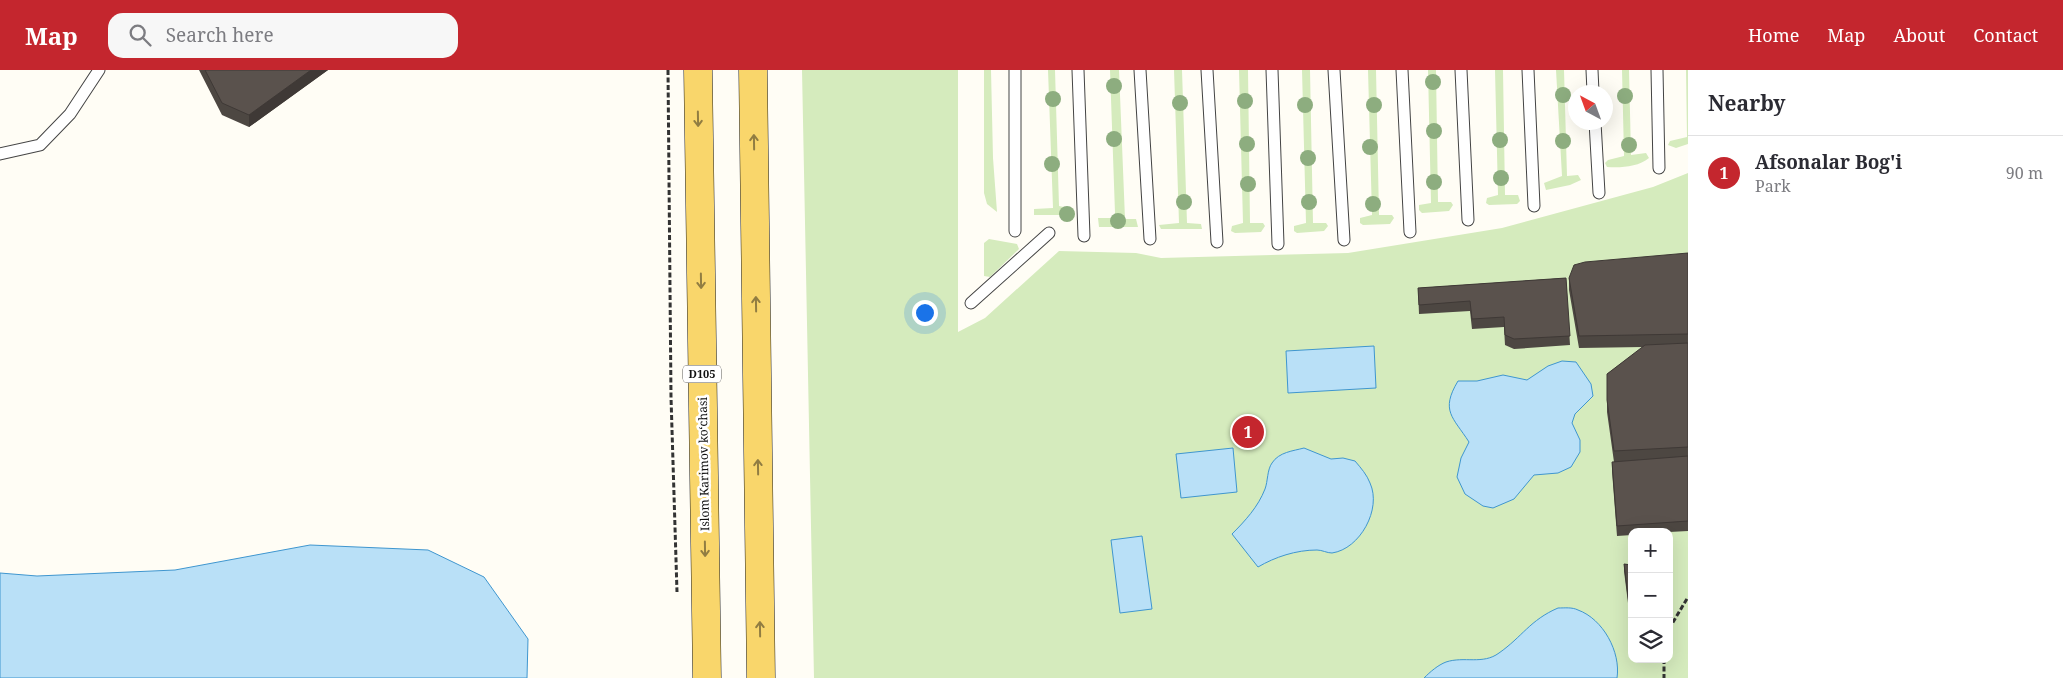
<!DOCTYPE html>
<html lang="en">
<head>
<meta charset="utf-8">
<style>
	:root { --surface:#fff; --page:#f7f7f7; --text:#2b2b33; --muted:#7c7c81; --line:#e1e1e2; --accent:#c4262e }
	body { margin:0; font-family:"Noto Serif",serif; background:var(--page); color:var(--text) }
	.controls { position:absolute; right:15px; bottom:15px; display:grid; overflow:hidden; border-radius:10px; box-shadow:0 5px 20px #0002 }
	.controls button { width:45px; height:45px; display:grid; place-items:center; padding:0; border:0; border-bottom:1px solid var(--line); background:var(--surface); color:var(--text); font:25px sans-serif }
	.compass { position:absolute; left:1568px; top:15px; width:45px; height:45px; border-radius:50%; background:var(--surface); box-shadow:0 5px 20px #0002; rotate:319deg }
	.you { position:absolute; left:924px; top:242px; width:18px; height:18px; margin:-12px; border:4px solid #fff; border-radius:50%; background:#1a73e8; box-shadow:0 0 0 8px #1a73e833 }
	.badge { display:grid; place-items:center; width:32px; height:32px; border-radius:50%; background:var(--accent); color:#fff; font-size:16px; font-weight:700 }
	.pin { position:absolute; translate:-50% -50%; border:2px solid #fff; box-shadow:0 1px 5px #0006 }
	.list { margin:0; padding:0; list-style:none }
	h2 { display:flex; justify-content:space-between; align-items:center; height:65px; margin:0; padding:0 20px; font-size:21px }
	h2 small { font-size:16px; font-weight:400; color:var(--muted) }
	.list li { display:grid; grid-template-columns:32px 1fr auto; gap:15px; align-items:center; box-sizing:border-box; height:75px; padding:0 20px; border-top:1px solid var(--line) }
	.list b { display:block; font-size:19px; white-space:nowrap }
	.list p { margin:0; font-size:16px; white-space:nowrap; color:var(--muted) }
	.list em { font-size:16px; font-style:normal; color:var(--muted) }
	.icon { flex:none; width:28px; height:28px; fill:none; stroke:currentColor; stroke-width:2; stroke-linecap:round; stroke-linejoin:round }
	.map { position:relative; flex:none; width:1688px; height:608px; overflow:hidden }
	header { display:flex; align-items:center; gap:30px; box-sizing:border-box; height:70px; padding:0 25px; background:var(--accent); color:#fff }
	header strong { font-size:24px }
	nav { display:flex; gap:28px; margin-inline-start:auto; font-size:18px }
	.search { width:350px; height:45px; background:var(--page); display:flex; align-items:center; gap:12px; box-sizing:border-box; padding:0 18px; border-radius:15px; color:var(--muted); font-size:19px }
	main { display:flex }
	aside { flex:1; background:var(--surface) }
	.map>svg:first-child { display:block }
	.green { fill:#d5ebbd; fill-rule:evenodd }
	.water { fill:#b9e0f7; stroke:#3f96cf }
	.lines { fill:none; stroke-linecap:round; stroke-linejoin:round }
	.lane-casing { stroke:#444; stroke-width:13 }
	.primary-casing { stroke:#222; stroke-width:29 }
	.path { stroke:#333; stroke-width:3; stroke-dasharray:5 2.5; stroke-linecap:butt }
	.lane { stroke:#fff; stroke-width:11 }
	.primary { stroke:#f9d66b; stroke-width:28 }
	.tree { fill:#8dad7f }
	.wall { fill:#4d4742 }
	.shaded-wall { fill:#3f3936 }
	.building { fill:#5a524d; stroke:#3f3936 }
	.oneway { stroke:#917d42 }
	.labels { text-anchor:middle; stroke-width:5; stroke-linejoin:round; paint-order:stroke }
	.shield { fill:#fff; stroke:#585858; stroke-width:1 }
	.shield-label { font-size:11px; font-weight:bold; fill:#111 }
	.street-label { font-size:12px; fill:#111; stroke:#fff }
</style>
</head>
<body>
<header>
<strong>Map</strong>
<div class="search"><svg class="icon" aria-label="search" viewBox="0 0 24 24"><circle cx="10" cy="10" r="6"/><path d="M15 15l6 6"/></svg>Search here</div>
<nav><a>Home</a><a>Map</a><a>About</a><a>Contact</a></nav>
</header>
<main>
<div class="map">
<svg width="1688" height="608" viewBox="0 0 1688 608">
	<rect width="100%" height="100%" fill="#fffdf5"/>
	<path class="green" d="M802,0H958V262L985,248L1059,181L1136,183L1161,188L1348,183L1502,158L1653,117L1688,103V608H814ZM1632,462H1669V589H1632Z
		M984,0H991L993,88L997,142L987,134L984,123Z
		M1048,0H1055L1059,136L1073,139L1075,145H1034V139L1053,138Z
		M1110,0H1119L1125,149H1136L1138,157H1099L1098,148H1114L1115,143Z
		M1174,0H1182L1187,153L1201,154L1202,159H1161L1159,155L1179,153Z
		M1239,0H1248L1250,153H1263L1265,156L1261,162L1235,163L1231,161L1232,156L1243,153Z
		M1302,0H1310L1313,153H1326L1328,156L1324,161L1297,163L1294,161V156L1306,153Z
		M1368,0H1376L1379,145H1392L1394,148L1390,154L1363,155L1360,153V148L1372,145Z
		M1428,0H1436L1438,132H1451L1453,135L1449,141L1422,143L1419,140V135L1431,133Z
		M1495,0H1503L1505,125H1518L1520,131L1517,134L1489,135L1486,133L1487,128L1498,125Z
		M1556,0H1564L1567,106L1578,105L1581,110L1570,115L1546,120L1544,113L1562,106Z
		M1622,0H1629L1631,85L1646,83L1649,88C1638,97 1621,98 1607,97L1605,93L1608,90L1624,86Z
		M1686,0H1688V74L1676,78L1668,75L1670,71L1687,67Z
		M989,169L1017,174L1019,179L990,207L984,206V173Z"/>
	<path class="water" d="M1374,276L1376,318L1288,323L1286,281Z
		M1562,291L1576,292L1591,314L1593,326L1575,344L1572,353L1580,370V382L1571,397L1558,403L1534,405L1514,429L1493,438L1483,436L1465,424L1457,407L1461,388L1469,372C1453,347 1440,341 1458,311H1477L1503,305L1527,310L1548,296Z
		M1233,378L1237,422L1181,428L1176,384Z
		M1304,378L1331,389L1343,388L1355,391C1361,398 1367,405 1370,413C1382,439 1360,479 1332,483C1327,483 1322,480 1317,480C1296,480 1275,487 1258,497L1232,464C1245,451 1258,437 1265,419C1268,411 1267,400 1272,393C1279,382 1293,381 1304,378Z
		M1142,466L1152,539L1120,543L1111,470Z
		M310,475L428,480L484,507L528,569L527,608H0V503L37,506L175,500Z
		M1558,538C1565,538 1572,537 1578,540C1603,549 1621,582 1617,608H1424C1430,602 1438,595 1446,592C1464,586 1483,595 1499,583C1522,567 1530,550 1558,538Z"/>
	<g class="lines">
		<g class="lane-casing">
			<path id="lane" d="M1015,0V161
				M1078,0L1084,166
				M1140,0L1150,169
				M1207,0L1217,172
				M1272,0L1278,174
				M1334,0L1344,170
				M1402,0L1410,162
				M1461,0L1468,150
				M1528,0L1534,136
				M1592,0L1593,22
				M1657,0L1659,98
				M1595,52L1599,123
				M0,84L40,75L70,44L99,0
				M971,233L1049,163"/>
		</g>
		<g class="primary-casing">
			<path id="primary" d="M698,0L707,608
				M753,0L761,608"/>
		</g>
		<path class="path" d="M668,0L671,327L677,522
			M1669,559L1688,527
			M1664,589V608"/>
		<use href="#lane" class="lane"/>
		<use href="#primary" class="primary"/>
	</g>
	<g class="tree">
		<circle cx="1433" cy="12" r="8"/>
		<circle cx="1114" cy="16" r="8"/>
		<circle cx="1563" cy="25" r="8"/>
		<circle cx="1625" cy="26" r="8"/>
		<circle cx="1053" cy="29" r="8"/>
		<circle cx="1245" cy="31" r="8"/>
		<circle cx="1180" cy="33" r="8"/>
		<circle cx="1305" cy="35" r="8"/>
		<circle cx="1374" cy="35" r="8"/>
		<circle cx="1434" cy="61" r="8"/>
		<circle cx="1114" cy="69" r="8"/>
		<circle cx="1500" cy="70" r="8"/>
		<circle cx="1563" cy="71" r="8"/>
		<circle cx="1247" cy="74" r="8"/>
		<circle cx="1629" cy="75" r="8"/>
		<circle cx="1370" cy="77" r="8"/>
		<circle cx="1308" cy="88" r="8"/>
		<circle cx="1052" cy="94" r="8"/>
		<circle cx="1501" cy="108" r="8"/>
		<circle cx="1434" cy="112" r="8"/>
		<circle cx="1248" cy="114" r="8"/>
		<circle cx="1184" cy="132" r="8"/>
		<circle cx="1309" cy="132" r="8"/>
		<circle cx="1373" cy="134" r="8"/>
		<circle cx="1067" cy="144" r="8"/>
		<circle cx="1118" cy="151" r="8"/>
	</g>
	<path class="wall" d="M199,0H328L249,57L222,45Z
		M1688,183V461L1669,462H1632V465L1617,466L1612,401V392H1614L1607,342V304L1643,277L1579,278L1569,220V208Z
		M1566,208L1570,275L1514,279L1505,275L1504,257L1472,259L1470,241L1419,244L1418,218Z
		M1624,494L1632,495V557H1631L1624,501Z"/>
	<path class="shaded-wall" d="M311,0H328L249,57V45Z
		M1672,502V509L1669,514V507Z"/>
	<path class="building" d="M205,0H311L249,45L222,33Z
		M1688,183V264L1579,266L1569,208L1574,195L1585,192Z
		M1566,208L1570,266L1514,269L1505,265L1504,247L1472,249L1470,231L1419,235L1418,218Z
		M1688,273V377L1614,381L1607,330V304L1645,275Z
		M1688,386V451L1617,456L1612,392Z
		M1624,494L1632,495V550H1631Z
		M1669,501L1672,502L1669,507Z"/>
	<defs><path id="oneway-shaft" d="M-6 0H5M1.5-3L5.5 0L1.5 3" fill="none" stroke-width="1.6" stroke-linecap="round" stroke-linejoin="round" transform="scale(1.25)"/></defs>
	<g class="oneway">
		<use href="#oneway-shaft" transform="translate(698 49) rotate(89)"/>
		<use href="#oneway-shaft" transform="translate(754 72) rotate(-91)"/>
		<use href="#oneway-shaft" transform="translate(701 211) rotate(89)"/>
		<use href="#oneway-shaft" transform="translate(756 234) rotate(-91)"/>
		<use href="#oneway-shaft" transform="translate(758 397) rotate(-91)"/>
		<use href="#oneway-shaft" transform="translate(705 479) rotate(89)"/>
		<use href="#oneway-shaft" transform="translate(760 559) rotate(-91)"/>
	</g>
	<g class="labels">
		<rect class="shield" x="683" y="295.5" width="38" height="17" rx="4"/>
		<g class="shield-label">
			<text x="702" y="308">D105</text>
		</g>
		<g class="street-label">
			<text transform="translate(704 394) rotate(-91)" y="4">Islom Karimov koʻchasi</text>
		</g>
	</g>
</svg>
<div class="controls">
<button>+</button>
<button>−</button>
<button><svg class="icon" aria-label="layers" viewBox="0 0 24 24"><path d="M12 4l9 5-9 5-9-5zM3 14l9 5 9-5"/></svg></button>
</div>
<svg class="compass" viewBox="-18 -18 36 36"><path d="M0-13l5 13h-10z" fill="#e53935"/><path d="M0 13l5-13h-10z" fill="#7c7c81"/></svg>
<div class="you"></div>
<div class="pin badge" style="left:1248px;top:362px">1</div>
</div>
<aside>
<h2>Nearby<small></small></h2>
<ul class="list">
<li><span class="badge">1</span><div><b>Afsonalar Bog'i</b><p>Park</p></div><em>90 m</em></li>
</ul>
</aside>
</main>
</body>
</html>
